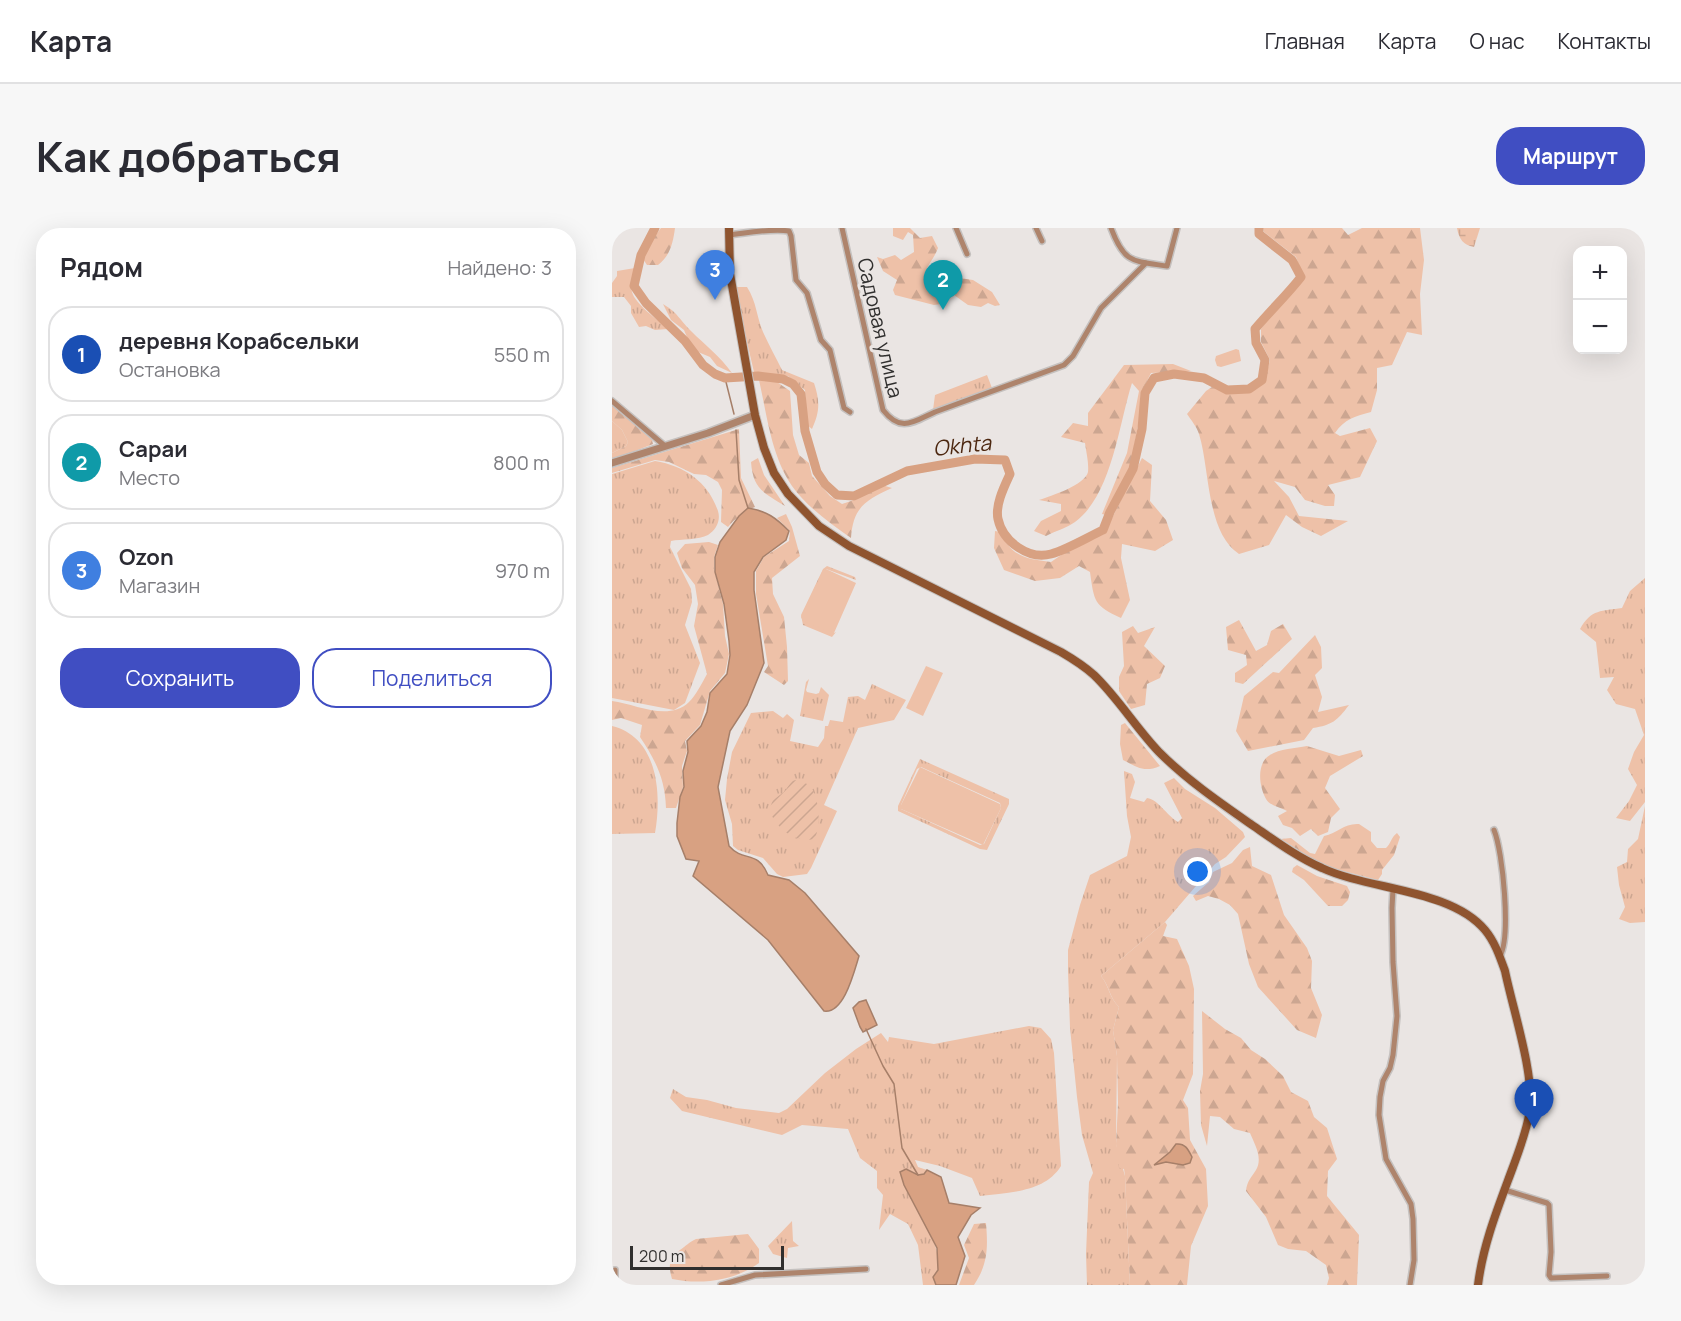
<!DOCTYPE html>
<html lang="ru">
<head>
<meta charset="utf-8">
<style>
	:root { --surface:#fff; --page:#f7f7f7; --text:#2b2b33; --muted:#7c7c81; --line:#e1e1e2; --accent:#404ec2 }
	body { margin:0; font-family:Manrope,sans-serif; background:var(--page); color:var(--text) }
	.controls { position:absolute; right:18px; top:18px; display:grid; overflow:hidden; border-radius:12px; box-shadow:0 6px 24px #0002 }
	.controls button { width:54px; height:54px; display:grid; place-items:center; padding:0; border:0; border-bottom:2px solid var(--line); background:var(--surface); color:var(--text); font:30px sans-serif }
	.scale { position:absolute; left:18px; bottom:15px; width:154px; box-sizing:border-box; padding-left:6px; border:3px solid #302f2e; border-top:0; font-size:16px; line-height:21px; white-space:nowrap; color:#302f2e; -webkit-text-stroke:4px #eae5e3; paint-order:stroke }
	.you { position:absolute; left:586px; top:644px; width:21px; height:21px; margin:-15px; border:4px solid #fff; border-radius:50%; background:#1a73e8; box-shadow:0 0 0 9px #1a73e833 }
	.badge { display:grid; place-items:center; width:39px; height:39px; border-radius:50%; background:var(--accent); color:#fff; font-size:20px; font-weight:700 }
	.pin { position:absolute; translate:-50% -50px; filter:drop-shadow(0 2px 3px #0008) }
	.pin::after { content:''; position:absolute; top:32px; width:21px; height:18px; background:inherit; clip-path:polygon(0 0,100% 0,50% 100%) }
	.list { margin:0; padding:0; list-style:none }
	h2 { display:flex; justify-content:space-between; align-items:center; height:78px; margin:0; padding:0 24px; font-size:26px }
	h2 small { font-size:20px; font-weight:400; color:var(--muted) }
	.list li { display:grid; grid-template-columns:39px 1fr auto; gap:18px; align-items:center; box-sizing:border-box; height:96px; margin:0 12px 12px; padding:0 12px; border:2px solid var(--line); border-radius:24px }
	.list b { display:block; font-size:22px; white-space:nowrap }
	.list p { margin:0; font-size:20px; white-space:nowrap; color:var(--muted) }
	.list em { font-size:20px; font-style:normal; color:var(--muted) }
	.actions { display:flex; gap:12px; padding:18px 24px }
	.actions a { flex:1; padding:14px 0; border:2px solid var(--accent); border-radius:24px; text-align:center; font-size:21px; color:var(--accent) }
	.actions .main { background:var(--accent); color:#fff }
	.map { position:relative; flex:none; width:1033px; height:1057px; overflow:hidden; border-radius:24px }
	header { display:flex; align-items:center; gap:36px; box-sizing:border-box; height:84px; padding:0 30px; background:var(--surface); border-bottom:2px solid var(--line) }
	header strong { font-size:28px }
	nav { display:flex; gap:33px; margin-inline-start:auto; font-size:21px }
	.intro { display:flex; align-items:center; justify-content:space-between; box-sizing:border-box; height:144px; padding:0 36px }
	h1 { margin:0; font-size:42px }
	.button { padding:15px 27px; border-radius:24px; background:var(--accent); color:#fff; font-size:21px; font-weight:700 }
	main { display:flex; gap:36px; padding:0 36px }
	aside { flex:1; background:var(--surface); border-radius:24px; box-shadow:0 6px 24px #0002 }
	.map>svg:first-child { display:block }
	.grass { fill:url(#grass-tufts); fill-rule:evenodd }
	.forest { fill:url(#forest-firs) }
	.wetland { fill:url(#wetland-marsh) }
	.garden { fill:url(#garden-furrows) }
	.pitch { fill:#eec1a8 }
	.water { fill:#d8a182; stroke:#a67f69; stroke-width:1.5 }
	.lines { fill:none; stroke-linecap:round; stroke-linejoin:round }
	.stream { stroke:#a67f69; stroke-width:1.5 }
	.river { stroke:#d8a182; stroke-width:9 }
	.minor-casing { stroke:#c5c1bf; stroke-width:8 }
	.tertiary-casing { stroke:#c5c1bf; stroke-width:10 }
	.secondary-casing { stroke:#c5c1bf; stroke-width:10 }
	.minor { stroke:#ae846c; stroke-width:5 }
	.tertiary { stroke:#ae846c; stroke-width:7 }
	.secondary { stroke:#8f542f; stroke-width:8 }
	.labels { text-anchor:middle; stroke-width:6; stroke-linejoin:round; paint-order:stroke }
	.street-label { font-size:20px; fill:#302f2e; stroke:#eae5e3 }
	.water-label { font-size:21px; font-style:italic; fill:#4c2710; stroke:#eae5e3 }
</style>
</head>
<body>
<header>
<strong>Карта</strong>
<nav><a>Главная</a><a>Карта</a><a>О нас</a><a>Контакты</a></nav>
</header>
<div class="intro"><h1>Как добраться</h1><a class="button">Маршрут</a></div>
<main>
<aside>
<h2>Рядом<small>Найдено: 3</small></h2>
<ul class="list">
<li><span class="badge" style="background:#1a4fb4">1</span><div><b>деревня Корабсельки</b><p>Остановка</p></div><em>550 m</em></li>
<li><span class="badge" style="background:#0f9aa8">2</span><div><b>Сараи</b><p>Место</p></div><em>800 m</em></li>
<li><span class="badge" style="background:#3f7fe0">3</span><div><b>Ozon</b><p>Магазин</p></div><em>970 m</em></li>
</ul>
<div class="actions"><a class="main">Сохранить</a><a>Поделиться</a></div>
</aside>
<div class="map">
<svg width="1033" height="1057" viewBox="0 0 1033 1057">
	<defs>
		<pattern id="grass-tufts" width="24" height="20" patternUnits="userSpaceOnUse" patternTransform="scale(1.5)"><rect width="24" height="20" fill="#eec1a8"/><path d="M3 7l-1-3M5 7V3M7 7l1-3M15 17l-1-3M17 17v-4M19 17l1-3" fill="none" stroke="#cca691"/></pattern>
		<pattern id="forest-firs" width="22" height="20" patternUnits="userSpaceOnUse" patternTransform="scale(1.5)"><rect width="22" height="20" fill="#eec1a8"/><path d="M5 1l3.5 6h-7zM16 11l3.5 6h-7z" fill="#cca691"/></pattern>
		<pattern id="wetland-marsh" width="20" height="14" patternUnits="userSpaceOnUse" patternTransform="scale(1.5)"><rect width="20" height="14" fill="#eec1a8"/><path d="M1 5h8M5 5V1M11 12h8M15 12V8" fill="none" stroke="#cca691"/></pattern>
		<pattern id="garden-furrows" width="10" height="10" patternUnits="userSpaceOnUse" patternTransform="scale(1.5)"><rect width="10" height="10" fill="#eec1a8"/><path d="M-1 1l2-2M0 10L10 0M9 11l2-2" fill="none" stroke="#cca691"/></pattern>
	</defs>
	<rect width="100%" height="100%" fill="#eae5e3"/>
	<path class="grass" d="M23,40C20,47 18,56 20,64C23,76 46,92 56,101L43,102L34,98L27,99L19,85V78L12,69H0V55L5,48V43Z
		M122,59H135C145,75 144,87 151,104C157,117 164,130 170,142L202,155C208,173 208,184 200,201L195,197L193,162L176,148L142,144Z
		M51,76C66,85 67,91 79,103C93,117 108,128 120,145L105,138L98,129L86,124L77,114L72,102L59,92Z
		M375,147L380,160L321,182L323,167Z
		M0,193L10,202L16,214L14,218L0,225Z
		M43,233C73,238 96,254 106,283C109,293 104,302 96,307C87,312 69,311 59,313L58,319L79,361L80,374L73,397L88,435L73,475L62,482L0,470V246Z
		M215,338L243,349L244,352L214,341L222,405L224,404L220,409L191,397L189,387L211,341Z
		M1033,350V574L1018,593L1004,590L1017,573L1025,557L1016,541L1022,524L1032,507L1023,481L1004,476L995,462L1002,449L988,450L984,414L968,401C979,381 990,383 1010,380L1018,363Z
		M197,451L194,462L195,464L204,466L207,465L209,459L217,467L211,493L188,488L194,454Z
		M260,456L294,472L282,492L246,500L212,577L225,583L199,640L195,646L171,649L165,646L151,630L126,622L121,618L120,596L113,572L115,551L120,524L139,485L161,483L171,490L175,486L182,492L178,513L206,519L212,510L213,498H216L218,492L231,494L236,469L246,468L253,472Z
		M0,498C46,509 50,566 43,605L0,606Z
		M308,531L397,571V576L375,622L368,621L286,583V578ZM309,539L388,575L389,580L372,616L368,617L289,581V577L305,541Z
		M512,543L520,546L523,554L518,570L532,574L535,570C547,572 554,587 566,594L570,590L552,555L562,550L573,561L603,580L631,604L633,609L614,629L603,636L553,694L489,748C498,759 496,768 507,779L501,802L505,828L504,916L513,948L518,1057H475L474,1026L477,954L481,945L470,907L465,869L458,800L456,742V722L468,677L478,647L515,628L519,609L515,588Z
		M1033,578V694L1018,695L1007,691L1013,679L1007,657L1005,639L1015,634L1016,621L1026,611Z
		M417,798L429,800L439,811L442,825L449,938C432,965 397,964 368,968L360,950L328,938L303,932L306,939L315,942L312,946L306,948L295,941L288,944C296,971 332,1016 326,1041C326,1042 322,1049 321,1049L324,1057H311L306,1017L296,996L278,986L267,1002L271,967L265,960V943L248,930L236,901L190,897L170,907L70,883L58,870L61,861L74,869L95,872L124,880L167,885L175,881L213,845L244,821L269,805L276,814L277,809L322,816Z
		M180,993L181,1013L187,1018L176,1020L175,1030L161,1026L156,1018Z"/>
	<path class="forest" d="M49,0H63C61,15 58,28 46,37H35L31,31L37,16Z
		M281,0H298L308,10L320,8L326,20C323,29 316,36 313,45L361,52L380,64L388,77L383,78L376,75L369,79L356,77L342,67L329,76L322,77L283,67L281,62L285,52L271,43L265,29L271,31L283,27L289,32L302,24L301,7L296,4L291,12L281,8Z
		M651,0H730L736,7L750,0H808L812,32L808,66L810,107L795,104L780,137L765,140V162L759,184C744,188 732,191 723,205L728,208L758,200L765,213L748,249L716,257L723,267L722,278H713L693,272L683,259L662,253L677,269L687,288L736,293L709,308L690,299L674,287L657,317L627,326C594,304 598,241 587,206C585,199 579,192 575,186L594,163L600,159C618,167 635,168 652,155L658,132L649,114V101L664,80L678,68L690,46L684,29L652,4Z
		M561,136L579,143L539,145L529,165L527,193L518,240L494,287L490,286L515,225L527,163L520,155C507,195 500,267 463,294C455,300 443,303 434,308L422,303L429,293L449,283V276L427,272C439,268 473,257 476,244C477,235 474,223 473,215L449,209L461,195L476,198V185L512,137Z
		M147,152L165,154L178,163L181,207L187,227L197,235L200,248L218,268L230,276L245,271L252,265L270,257L280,260C254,272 241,279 239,310C218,295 195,279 180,258C159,227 155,187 147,152Z
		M0,177L40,212L41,216L0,232V225L14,218L16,214L10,202L0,193Z
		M127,201L129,250L143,279C131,283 124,290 116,299L109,294L110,262L106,254L94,247L82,246L57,234L43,232L0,245V240Z
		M146,230L152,247L173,278C151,264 141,261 139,234Z
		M530,230L540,237L538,273L554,292L561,312L543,323L510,316L509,330L518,372L509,390C482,378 482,373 478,344L467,338L448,350L423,353L392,342L382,320L383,303L388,304C400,329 414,331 439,334L461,319L492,306Z
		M174,286L180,299L188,328L160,350L161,366L172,389L175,419L176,453L172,457L152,444L156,438L144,366V343L152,329L177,313L178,303L165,290Z
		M97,314L106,317L102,329V341L111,376L113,408L117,426L113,445L98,463L88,497L73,513L75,523L70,538L71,559L64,580H54C53,551 44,533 28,509L30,497L9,490L0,492V473C24,476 56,494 77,474C84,467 90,455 95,446L82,398L86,376L83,357L70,340L65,325L73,316Z
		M627,392L644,423L655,417L659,403L671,396L680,411L631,456L623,454V445L635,437L634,427L616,422L614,399Z
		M521,398L526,405L543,399L532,418L553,438L548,450L535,456L533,477L519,481L507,463V449L512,438L510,404Z
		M703,407L709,419L710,440L703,447L710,469L706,484L737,477C725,493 720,497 701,500L692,512L636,523L624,503L632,468L661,444L667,445Z
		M513,495L548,538C532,545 525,539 511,532L508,516L509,497Z
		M695,518L727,528L749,522L751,528L718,548L713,560L728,581L719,590L716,604L706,608L699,601L688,608L680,600L671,597L666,588L675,583C668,579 658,578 654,571C647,559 644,535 658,527C667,521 684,520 695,518Z
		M747,596L759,604V613L765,620H774C779,616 779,609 785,605L788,609L782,627L770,642V646L766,652L712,638L669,611L679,610L698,625L703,626L712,608C726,605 732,595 747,596Z
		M638,619L640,638L659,647L672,687L695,720L700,733L699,760L710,787L704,810L685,802L646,759L637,736L626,686L618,677L607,671L596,668L584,673L581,668L597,654L601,644L620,635L631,622Z
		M685,637L705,648L735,658L738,664L736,672L730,678H716L692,652L680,644L681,640Z
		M553,694L555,697L551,708L565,711L577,738L582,761L581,846L571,872L576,880L578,912L594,941L596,978L579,1018L575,1057H518L513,948L512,941L507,940L504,916L506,875L505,828L501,802L507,779C497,769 498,759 489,748Z
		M590,783L613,801L629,810L639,822L653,831L671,848L679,864L696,873L702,889L715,900L725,931L716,943L715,968L747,1007L745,1057H715L717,1050L714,1037L694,1023L676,1021L666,1017L654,989L634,963C635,953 639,950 644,942C651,930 643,917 638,905L622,901L608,889L598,888L595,918L589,897L588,863L591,846Z
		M374,995C376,1020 376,1036 362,1057H347L357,1030L352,1017L362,996Z
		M136,1006L147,1021V1035C122,1053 89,1057 60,1051C56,1038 57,1030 68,1022C74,1018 77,1014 84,1011Z"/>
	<path class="wetland" d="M845,0H868L862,19C851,17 847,11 845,0Z"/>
	<path class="garden" d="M184,552L198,557C208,573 209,594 203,611C182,615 165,601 157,582L161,572L172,564L180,553Z"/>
	<path class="pitch" d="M624,121L627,122L629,133L609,139L605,138L603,132L604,128Z
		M214,341L244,355L222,405L191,393L189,389L211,342Z
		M314,438L331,445L311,488L294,480Z
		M308,539L388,576L389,580L371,617L289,581V577Z"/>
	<path class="water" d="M136,280C155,283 164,290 177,303L174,312L151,329L142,344V362L152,435L135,477L118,503L106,559L117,618C132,635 145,621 156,647L177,652L193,665L247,728C242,744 232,786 212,783L156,712L81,648L87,633L74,631L65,608V595L68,569L72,559L71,543L76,524L75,513L89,498L95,484L98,465L115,446L118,427L117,413L112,376L103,344V329L108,314L127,288Z
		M254,772L265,797L251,804L248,799L241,780L247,774Z
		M564,916C573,915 576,921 580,929L578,935L571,937L554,934L542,937L558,924Z
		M294,941L306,947L312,946L315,942L329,949L337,975L368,980L359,987L346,1009L353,1028L344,1057H324L321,1049L326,1042L325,1020L292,957L288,944Z"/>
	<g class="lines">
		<path class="stream" d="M113,150L122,186
			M124,202L127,252L136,280
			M254,801L271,838L282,856L290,920L306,947"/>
		<path class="river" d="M43,0L29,27L22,58L34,75L73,113L91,137L103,146L113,150L146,148L171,151L181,156L189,166L193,203L205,244L213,256L225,267L242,268L295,243L363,231L393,232L398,246C392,259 383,277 386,291C391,314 417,332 439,326C454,322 476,309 491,302L498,284L521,241L530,201L533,165L542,150L562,146L592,150L615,162L637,161L650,152L653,132L644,115L643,101C658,83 675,67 689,49L680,32L647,6V0"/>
		<g class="minor-casing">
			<path id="minor" d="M230,0L271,182C289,205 301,194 323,184L452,137L461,128L489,80L534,35
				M344,0L355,26
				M424,0L430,13
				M499,0C512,35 520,33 555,38L565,0
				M117,7C135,5 159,0 177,3L179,8L184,52L195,65L209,112L218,122L232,180L238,184
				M0,173L53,218
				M882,602C891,624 899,708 888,728
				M781,661L780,680L781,734L785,788L781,827L778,840L771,853L768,869L767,887L774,931L799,976L801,991L802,1032L798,1057
				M893,962L935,975L937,977L939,1024L937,1047L939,1050L995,1048
				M3,1042V1057
				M109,1057L143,1047L254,1041"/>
		</g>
		<g class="tertiary-casing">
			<path id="tertiary" d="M0,235L96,205L143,187"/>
		</g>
		<g class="secondary-casing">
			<path id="secondary" d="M117,0L118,46L143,187L152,220L162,245L176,266L207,298L237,318L449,424C461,431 472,438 482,447C506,470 524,500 547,524C575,552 607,574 640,597C662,612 685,629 710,640C757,662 839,661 873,702C883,714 888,729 893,743C901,782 922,844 918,882C915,902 908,920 901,939C887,977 871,1016 866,1057"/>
		</g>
		<use href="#minor" class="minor"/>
		<use href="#tertiary" class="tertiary"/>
		<use href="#secondary" class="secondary"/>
	</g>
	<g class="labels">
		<g class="street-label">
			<text transform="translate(268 100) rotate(77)" y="7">Садовая улица</text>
		</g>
		<g class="water-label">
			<text transform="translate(350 218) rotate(-6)" y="7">Okhta</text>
		</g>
	</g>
</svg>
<div class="controls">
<button>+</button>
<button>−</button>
</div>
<div class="scale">200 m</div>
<div class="you"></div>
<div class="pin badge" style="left:922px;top:901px;background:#1a4fb4">1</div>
<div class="pin badge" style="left:331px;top:82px;background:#0f9aa8">2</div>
<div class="pin badge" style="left:103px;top:72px;background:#3f7fe0">3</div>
</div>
</main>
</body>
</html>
